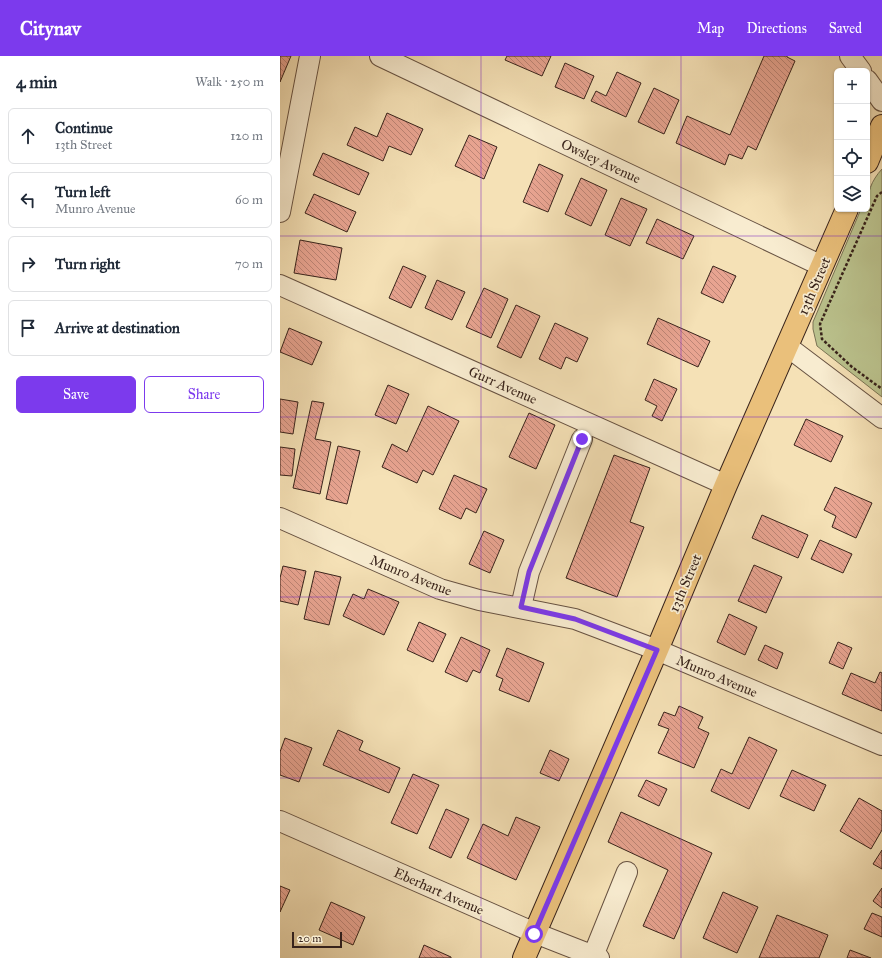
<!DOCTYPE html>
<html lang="en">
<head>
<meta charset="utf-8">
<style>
	:root { --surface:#fff; --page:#f6f6f7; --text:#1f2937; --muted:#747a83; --line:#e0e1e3; --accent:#7c3aed }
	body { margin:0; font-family:"IM FELL Great Primer",serif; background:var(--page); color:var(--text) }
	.controls { position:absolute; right:12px; top:12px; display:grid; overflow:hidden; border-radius:6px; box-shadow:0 1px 3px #0004 }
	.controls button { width:36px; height:36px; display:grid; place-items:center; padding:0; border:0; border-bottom:1px solid var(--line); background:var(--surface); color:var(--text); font:20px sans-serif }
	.scale { position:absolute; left:12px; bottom:10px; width:50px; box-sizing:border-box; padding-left:4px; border:2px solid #38231b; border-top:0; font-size:11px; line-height:14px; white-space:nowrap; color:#38231b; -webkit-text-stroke:3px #f8ecd0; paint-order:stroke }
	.stop { position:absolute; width:12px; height:12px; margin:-9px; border:3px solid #7c3aed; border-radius:50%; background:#fff }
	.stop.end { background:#7c3aed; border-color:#fff; box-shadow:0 1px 4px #0008 }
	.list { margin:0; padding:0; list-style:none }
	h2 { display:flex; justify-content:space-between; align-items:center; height:52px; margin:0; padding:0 16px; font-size:17px }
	h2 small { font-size:13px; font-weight:400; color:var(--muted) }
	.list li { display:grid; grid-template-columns:26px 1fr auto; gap:12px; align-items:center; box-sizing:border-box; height:56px; margin:0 8px 8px; padding:0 8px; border:1px solid var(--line); border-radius:6px }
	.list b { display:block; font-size:15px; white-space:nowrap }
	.list p { margin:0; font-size:13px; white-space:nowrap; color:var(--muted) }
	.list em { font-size:13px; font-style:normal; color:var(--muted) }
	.actions { display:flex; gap:8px; padding:12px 16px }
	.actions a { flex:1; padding:9px 0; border:1px solid var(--accent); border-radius:6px; text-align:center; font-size:14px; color:var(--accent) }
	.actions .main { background:var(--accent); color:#fff }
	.icon { flex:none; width:22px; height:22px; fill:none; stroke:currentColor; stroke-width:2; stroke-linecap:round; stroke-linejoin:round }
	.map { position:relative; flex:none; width:602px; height:902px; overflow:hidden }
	header { display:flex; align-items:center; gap:24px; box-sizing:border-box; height:56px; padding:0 20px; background:var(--accent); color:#fff }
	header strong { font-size:19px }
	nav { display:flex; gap:22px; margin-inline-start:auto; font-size:14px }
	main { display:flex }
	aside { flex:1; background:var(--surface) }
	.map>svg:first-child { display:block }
	.green { fill:#bbc38e; stroke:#7a7354 }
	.building { fill:url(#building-back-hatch); stroke:#38231b }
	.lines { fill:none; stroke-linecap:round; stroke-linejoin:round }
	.minor-casing { stroke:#675242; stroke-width:22 }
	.major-casing { stroke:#38231b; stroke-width:24 }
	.path { stroke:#38231b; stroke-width:2.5; stroke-dasharray:3 2; stroke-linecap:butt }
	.minor { stroke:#f8ecd0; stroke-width:20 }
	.major { stroke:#eac07b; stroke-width:22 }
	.route { stroke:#7c3aed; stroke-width:5 }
	.grid { fill:none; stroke:#7b2cbf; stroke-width:1; stroke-opacity:0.55 }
	.labels { text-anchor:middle; stroke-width:3.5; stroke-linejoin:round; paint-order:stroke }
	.street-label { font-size:14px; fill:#38231b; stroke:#f8ecd0 }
</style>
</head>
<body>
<header>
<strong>Citynav</strong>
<nav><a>Map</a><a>Directions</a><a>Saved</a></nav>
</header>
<main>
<aside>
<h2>4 min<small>Walk · 250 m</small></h2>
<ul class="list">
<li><svg class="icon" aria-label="ahead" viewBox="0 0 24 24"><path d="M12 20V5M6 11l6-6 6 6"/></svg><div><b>Continue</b><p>13th Street</p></div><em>120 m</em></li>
<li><svg class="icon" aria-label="left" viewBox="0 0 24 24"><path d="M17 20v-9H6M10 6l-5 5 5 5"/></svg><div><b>Turn left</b><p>Munro Avenue</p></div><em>60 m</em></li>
<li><svg class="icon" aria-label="right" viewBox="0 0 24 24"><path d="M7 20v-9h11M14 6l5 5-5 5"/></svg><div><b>Turn right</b></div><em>70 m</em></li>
<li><svg class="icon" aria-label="arrive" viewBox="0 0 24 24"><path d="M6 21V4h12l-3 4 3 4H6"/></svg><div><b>Arrive at destination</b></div></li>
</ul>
<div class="actions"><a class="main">Save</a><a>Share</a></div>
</aside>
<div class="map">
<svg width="602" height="902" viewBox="0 0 602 902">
	<defs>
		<pattern id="building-back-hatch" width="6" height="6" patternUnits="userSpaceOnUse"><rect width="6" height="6" fill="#e8a491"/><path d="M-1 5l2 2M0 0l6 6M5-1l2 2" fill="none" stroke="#bd8576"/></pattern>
	</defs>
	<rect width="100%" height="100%" fill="#f5e1b6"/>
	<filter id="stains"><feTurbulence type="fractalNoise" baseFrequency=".005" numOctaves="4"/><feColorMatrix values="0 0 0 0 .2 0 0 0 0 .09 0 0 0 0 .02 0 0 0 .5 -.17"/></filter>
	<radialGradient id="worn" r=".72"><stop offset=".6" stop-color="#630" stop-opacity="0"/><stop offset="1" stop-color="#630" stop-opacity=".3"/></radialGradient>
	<path class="green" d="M602,113V341L537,290L533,273V266L581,153H587C587,137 591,125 602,113Z"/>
	<path class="building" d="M0,0H11L0,26Z
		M227,0H271L262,20L225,4Z
		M484,0H507V1L515,5L476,94L468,90L462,103L449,98L445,109L396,87L407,60L450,79Z
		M285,7L314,20L304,43L275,31Z
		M337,16L361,27L346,61L311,45L316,35L326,40Z
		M374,32L399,44L384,78L358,66Z
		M107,57L143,73L131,99L109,90L103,105L67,89L75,71L97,81Z
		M189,79L217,91L204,123L175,110Z
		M43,97L89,117L79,139L33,119Z
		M259,108L283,119L268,156L243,146Z
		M301,122L327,134L311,170L285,158Z
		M34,138L76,156L67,176L25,157Z
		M341,142L367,153L350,190L325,179Z
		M377,163L414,180L403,203L366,187Z
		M20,184L62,192L56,224L14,217Z
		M123,210L146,220L131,252L109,242Z
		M433,210L456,220L443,247L421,237Z
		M157,224L185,236L172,264L145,252Z
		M204,232L228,243L211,282L186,271Z
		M236,249L260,260L241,302L217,291Z
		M378,262L430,285L418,311L367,288Z
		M275,267L308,282L297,306L286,301L281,313L259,303Z
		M9,272L42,286L32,309L0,296Z
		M374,323L397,333L382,365L372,360L377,350L365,344Z
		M108,329L129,338L116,368L95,359Z
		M0,343L18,346L13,378L0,376Z
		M32,345L44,347L35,383L51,386L40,438L13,432Z
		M148,350L179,365L153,419L143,414L137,427L102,411L112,388L127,396Z
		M249,357L275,369L256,413L229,401Z
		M526,363L563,380L551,406L514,389Z
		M58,390L80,395L67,448L46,443Z
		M0,391L15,393L12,420L0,419Z
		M334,399L370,412L350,466L364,471L337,541L286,522Z
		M174,419L207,433L196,457L186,452L181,463L159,453Z
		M555,431L592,447L576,482L552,471L556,460L544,454Z
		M482,459L528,479L518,502L472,482Z
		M204,475L224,484L210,517L189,508Z
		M540,484L572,498L563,517L531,503Z
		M474,509L502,521L486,557L458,545Z
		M3,510L26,515L18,549L0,545V522Z
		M35,515L61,521L49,569L24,563Z
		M88,533L119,546L104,579L63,560L73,538L84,543Z
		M449,558L477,571L465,599L437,586Z
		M139,566L166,578L153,606L127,594Z
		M181,581L210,594L200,617L193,614L187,626L165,616Z
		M558,586L572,592L563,613L549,607Z
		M485,589L503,597L497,613L478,604Z
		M227,592L264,607L249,646L219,634L223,623L216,620Z
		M600,616L602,617V655L562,638L571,617L595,627Z
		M399,650L423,661L418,672L429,677L414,712L378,697L389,673L378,669L384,656L395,660Z
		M58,674L83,685L79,694L120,712L109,737L43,709Z
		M469,681L497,694L469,753L431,735L441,713L452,718Z
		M5,682L32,692L19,726L0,719V696Z
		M270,694L289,703L279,725L260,717Z
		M512,714L546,729L534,755L500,740Z
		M133,718L159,729L137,778L111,767Z
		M366,724L387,733L379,750L358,740Z
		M579,742L602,755V774L591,793L560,775Z
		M166,753L189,763L171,802L149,792Z
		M341,756L432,797L394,883L363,870L388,814L328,786Z
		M236,761L260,771L236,824L187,802L203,768L228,780Z
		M602,794V813L593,808Z
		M0,830L10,834L0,856Z
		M602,832V852L593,845Z
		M443,836L478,851L457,897L423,882Z
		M51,846L85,861L73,889L39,874Z
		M592,857L602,861V881L584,873Z
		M497,859L548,879L539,902H479Z
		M144,889L171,901V902H139Z
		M570,894L591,902H567Z"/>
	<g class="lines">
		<g class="minor-casing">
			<path id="minor" d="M100,0L542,210
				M570,0L581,15
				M587,24L602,45
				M0,156L30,0
				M0,229L446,429
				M508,291L602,362
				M0,462L160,533L199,544L295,563L377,594L602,689
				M241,551L249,516L302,383
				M0,765L255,877L319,902
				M313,900L347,816"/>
		</g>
		<g class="major-casing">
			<path id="major" d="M587,106L602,70
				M244,902L377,594L446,429L567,153"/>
		</g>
		<path class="path" d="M602,136L597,140L540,268L542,283L572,311L602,333"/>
		<use href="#minor" class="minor"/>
		<use href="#major" class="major"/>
	</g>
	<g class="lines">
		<path class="route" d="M254,878L377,594L295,563L241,551L249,516L302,383"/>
	</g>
	<path class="grid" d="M201,0V902M401,0V902M0,180H602M0,361H602M0,541H602M0,722H602"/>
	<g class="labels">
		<g class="street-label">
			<text transform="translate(321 105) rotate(25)" y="5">Owsley Avenue</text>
			<text transform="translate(534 230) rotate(-67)" y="5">13th Street</text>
			<text transform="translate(223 329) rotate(24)" y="5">Gurr Avenue</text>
			<text transform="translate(131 519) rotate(22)" y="5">Munro Avenue</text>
			<text transform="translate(405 527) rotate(-67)" y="5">13th Street</text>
			<text transform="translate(437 620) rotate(23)" y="5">Munro Avenue</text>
			<text transform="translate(159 835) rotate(24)" y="5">Eberhart Avenue</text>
		</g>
	</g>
	<rect width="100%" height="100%" filter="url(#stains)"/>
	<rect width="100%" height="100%" fill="url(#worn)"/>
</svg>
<div class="controls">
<button>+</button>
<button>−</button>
<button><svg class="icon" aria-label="locate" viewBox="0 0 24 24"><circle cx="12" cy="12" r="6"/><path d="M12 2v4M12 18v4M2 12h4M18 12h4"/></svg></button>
<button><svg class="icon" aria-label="layers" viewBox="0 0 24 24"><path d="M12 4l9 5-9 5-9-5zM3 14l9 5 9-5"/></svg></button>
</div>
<div class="scale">20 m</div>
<div class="stop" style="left:254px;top:878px"></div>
<div class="stop end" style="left:302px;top:383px"></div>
</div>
</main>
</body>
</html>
